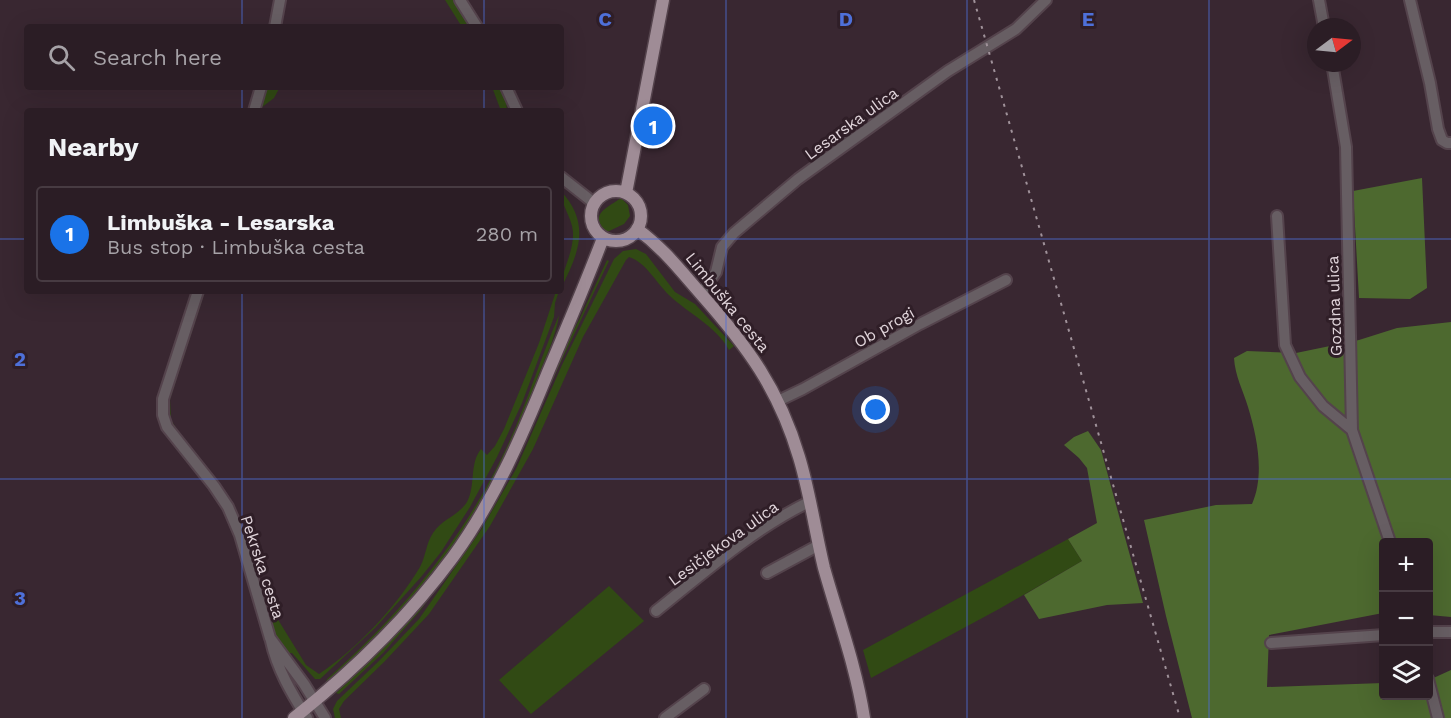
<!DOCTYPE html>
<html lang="en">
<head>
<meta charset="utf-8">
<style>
	:root { --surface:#2b1d25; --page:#372a32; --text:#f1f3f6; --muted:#a6a2a7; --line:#473b42; --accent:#1a73e8 }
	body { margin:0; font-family:"Work Sans",sans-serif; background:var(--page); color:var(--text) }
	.controls { position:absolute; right:18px; bottom:18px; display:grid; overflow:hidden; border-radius:6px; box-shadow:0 6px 24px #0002 }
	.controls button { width:54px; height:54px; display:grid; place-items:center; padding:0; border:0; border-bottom:2px solid var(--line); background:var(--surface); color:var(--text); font:30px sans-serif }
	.compass { position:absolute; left:1307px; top:18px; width:54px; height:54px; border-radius:50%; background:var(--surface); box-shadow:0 6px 24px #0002; rotate:74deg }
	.you { position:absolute; left:876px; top:410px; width:21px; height:21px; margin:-15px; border:4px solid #fff; border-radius:50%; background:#1a73e8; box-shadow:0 0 0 9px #1a73e833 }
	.badge { display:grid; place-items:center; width:39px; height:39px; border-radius:50%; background:var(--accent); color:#fff; font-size:20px; font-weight:700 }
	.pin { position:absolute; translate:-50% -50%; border:3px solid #fff; box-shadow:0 2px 6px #0006 }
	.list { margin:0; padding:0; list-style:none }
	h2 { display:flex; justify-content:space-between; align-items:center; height:78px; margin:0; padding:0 24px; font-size:26px }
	h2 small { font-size:20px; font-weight:400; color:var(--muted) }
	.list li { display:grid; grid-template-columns:39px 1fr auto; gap:18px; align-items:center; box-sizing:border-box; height:96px; margin:0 12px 12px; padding:0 12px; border:2px solid var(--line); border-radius:6px }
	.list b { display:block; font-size:22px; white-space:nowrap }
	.list p { margin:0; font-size:20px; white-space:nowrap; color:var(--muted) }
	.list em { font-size:20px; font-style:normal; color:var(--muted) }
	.icon { flex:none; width:33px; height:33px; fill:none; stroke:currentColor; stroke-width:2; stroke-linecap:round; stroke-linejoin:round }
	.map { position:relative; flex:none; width:1451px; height:718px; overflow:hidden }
	.search { position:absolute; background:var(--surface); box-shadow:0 6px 24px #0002; left:24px; top:24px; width:540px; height:66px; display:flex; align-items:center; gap:15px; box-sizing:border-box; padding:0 21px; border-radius:6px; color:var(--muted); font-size:22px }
	.panel { position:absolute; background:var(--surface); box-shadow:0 6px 24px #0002; left:24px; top:108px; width:540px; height:186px; border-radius:6px }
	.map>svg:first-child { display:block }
	.green { fill:#314a14 }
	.forest { fill:#4d692f }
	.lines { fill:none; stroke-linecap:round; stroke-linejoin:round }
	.minor-casing { stroke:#54434c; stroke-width:14 }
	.major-casing { stroke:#54434c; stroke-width:15 }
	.minor { stroke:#675e63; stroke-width:10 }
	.major { stroke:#9f8c96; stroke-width:12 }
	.rail { stroke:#a0929a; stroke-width:2; stroke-dasharray:3 6; stroke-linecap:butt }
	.grid { fill:none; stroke:#4e70d9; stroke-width:1.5; stroke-opacity:0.55 }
	.labels { text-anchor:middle; stroke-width:6; stroke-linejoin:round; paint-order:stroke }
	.street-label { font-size:16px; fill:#e2d6dc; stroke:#2f1e27 }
	.grid-label { font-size:20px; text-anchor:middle; font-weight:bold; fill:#4e70d9; stroke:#2f1e27; stroke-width:6; stroke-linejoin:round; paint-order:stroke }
</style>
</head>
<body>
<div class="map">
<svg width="1451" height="718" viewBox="0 0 1451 718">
	<rect width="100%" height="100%" fill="#392731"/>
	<path class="green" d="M445,0H454L471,27H462Z
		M263,87H280L274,98L257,111Z
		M492,87H501L506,100L507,111H501Z
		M561,191C591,224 579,253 561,288C561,271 574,253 573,232C572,217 561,206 561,191Z
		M621,198L628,205L630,216L624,224L607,232C587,214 609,207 621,198Z
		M636,249L646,254L675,292L695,304L734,346L729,350C717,327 688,313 670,296C656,283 647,263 629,257L626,260L583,337L533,449L490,526L429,614L385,661L344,701L339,709L341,718H335L333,709L337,701L379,661L419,619L481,530L516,469L562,365L614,259L623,251Z
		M607,260L609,261L560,364L523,446L446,575L420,611L383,653L339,694L336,693C376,656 410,622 442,577L579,320Z
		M202,291H205L170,399L171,420L182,437L234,506L269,605L306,665L319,674C358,648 396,607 420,567C426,556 426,543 433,533C442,519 458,516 467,502C476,486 469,464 481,449L487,455L495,446L504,429L539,343L556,291H559L555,303L554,317L522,403L497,457L470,507L441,552L421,577L375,628L320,679H315L292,653H285L276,638L245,539L171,427L166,405Z
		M559,315C556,336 545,359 537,379C513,449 474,527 426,583C395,619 362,652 326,683L327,679C403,612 467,535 509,442C528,400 541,357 559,315Z
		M1068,539L1082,561L999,609L871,678L863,650Z
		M609,586L644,621L531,714L499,680Z"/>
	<path class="forest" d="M1422,178L1427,288L1410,299L1359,298L1353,191Z
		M1451,322V617L1429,615L1428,542H1384L1383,613L1269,635L1267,687L1383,683L1384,696H1428L1429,680L1451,670V718H1192L1166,616L1144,520L1216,505L1252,504C1265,475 1257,436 1248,407C1243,390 1235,376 1234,358L1247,351L1296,353L1359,340L1397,328Z
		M1088,431L1101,450L1143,603L1107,605L1039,619L1024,595L1082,561L1068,539L1097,523L1087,468L1079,458L1064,445L1074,437Z"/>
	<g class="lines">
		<g class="minor-casing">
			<path id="minor" d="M460,0L477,27
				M1319,0L1324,27
				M1410,0L1430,83L1438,129L1442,140L1447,143H1451
				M275,27L280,0
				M1332,63L1346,147L1352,430L1390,542
				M506,87L517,111
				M254,111L261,87
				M561,177L594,203
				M1277,216L1285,345L1300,377L1323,406L1352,430
				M198,291L163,399V415L167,427L214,486L228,507L240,535L270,638L304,684L325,718
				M701,293L716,272L722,247L734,233L798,179L948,71L1016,29L1046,0
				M778,401L803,389L920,324L1006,280
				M767,573L819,545
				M656,611C705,572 753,529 809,502
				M1428,632H1451
				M271,641C277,669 292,694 307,718
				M1271,643L1384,635
				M1428,679L1438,718
				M665,718L704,689"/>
		</g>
		<g class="major-casing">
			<path id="major" d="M591 216a25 25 0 1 1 50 0a25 25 0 1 1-50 0Z
				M626,193L663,0
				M637,229C663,248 680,270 701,294C747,346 779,389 799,457C810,493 815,531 824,568C838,618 856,666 864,718
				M294,718C353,671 408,618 453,557C494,501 522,436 548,372C567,327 586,283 603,238"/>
		</g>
		<use href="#minor" class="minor"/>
		<use href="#major" class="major"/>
		<path class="rail" d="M974,0L1180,718"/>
	</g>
	<path class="grid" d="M242,0V27M484,0V27M726,0V718M967,0V718M1209,0V718M242,87V111M484,87V111M0,239H27M561,239H1451M242,291V718M484,291V718M0,479H1451"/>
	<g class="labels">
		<g class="street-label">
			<text transform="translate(851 123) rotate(-36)" y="6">Lesarska ulica</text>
			<text transform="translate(728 302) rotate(51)" y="6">Limbuška cesta</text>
			<text transform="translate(1334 306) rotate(-92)" y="6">Gozdna ulica</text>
			<text transform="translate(884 327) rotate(-29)" y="6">Ob progi</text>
			<text transform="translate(723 543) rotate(-36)" y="6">Lesičjekova ulica</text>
			<text transform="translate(263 567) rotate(72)" y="6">Pekrska cesta</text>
		</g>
	</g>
	<g class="grid-label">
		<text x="605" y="26">C</text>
		<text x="846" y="26">D</text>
		<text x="1088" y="26">E</text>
		<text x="20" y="366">2</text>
		<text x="20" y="605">3</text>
	</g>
</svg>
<div class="controls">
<button>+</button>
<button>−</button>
<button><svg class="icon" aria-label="layers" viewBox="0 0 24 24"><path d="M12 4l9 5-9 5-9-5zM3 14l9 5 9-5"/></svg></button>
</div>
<svg class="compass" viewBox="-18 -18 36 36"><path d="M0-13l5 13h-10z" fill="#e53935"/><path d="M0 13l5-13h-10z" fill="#a6a2a7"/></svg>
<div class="you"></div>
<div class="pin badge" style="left:653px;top:126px">1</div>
<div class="search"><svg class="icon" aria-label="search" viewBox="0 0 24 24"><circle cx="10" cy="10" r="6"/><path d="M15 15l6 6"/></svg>Search here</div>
<section class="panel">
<h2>Nearby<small></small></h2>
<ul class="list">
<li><span class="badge">1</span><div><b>Limbuška - Lesarska</b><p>Bus stop · Limbuška cesta</p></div><em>280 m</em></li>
</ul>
</section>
</div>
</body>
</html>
